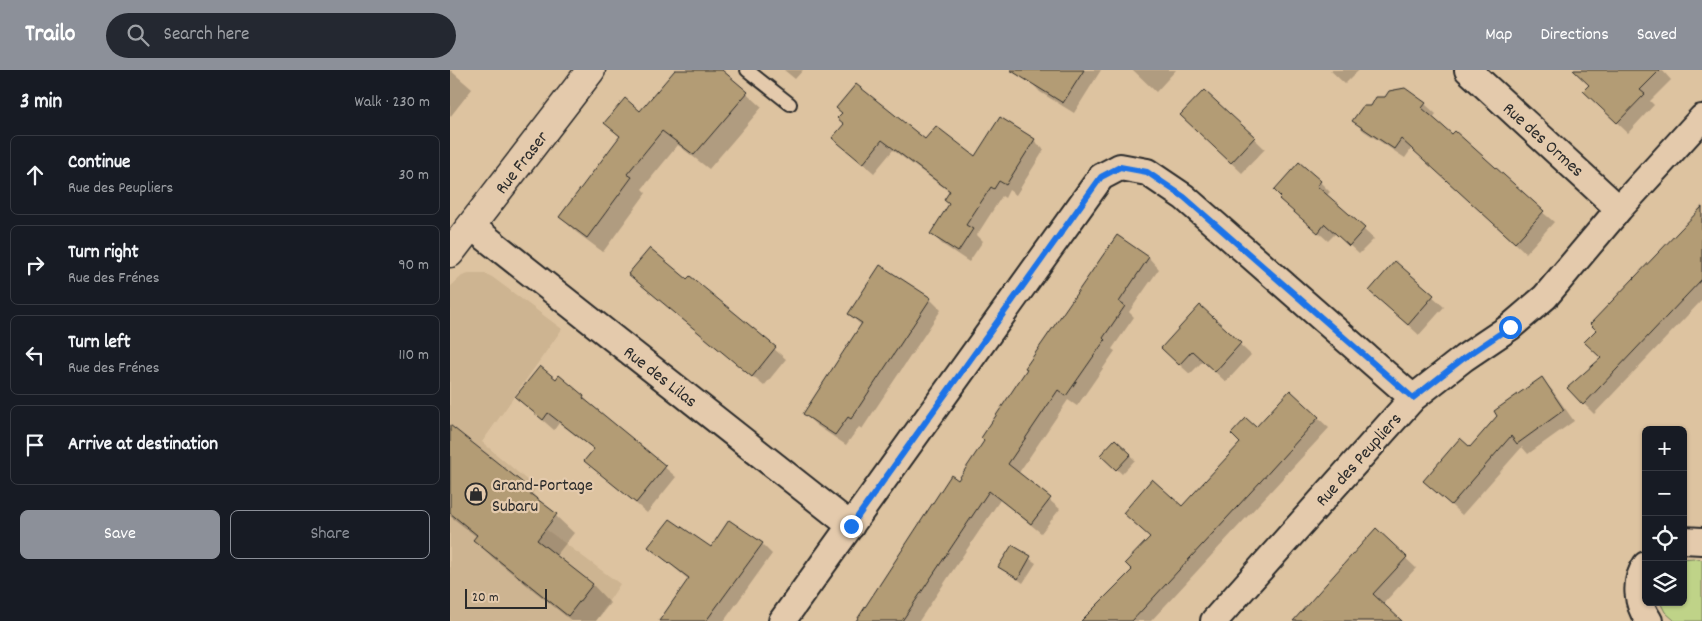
<!DOCTYPE html>
<html lang="en">
<head>
<meta charset="utf-8">
<style>
	:root { --surface:#171b24; --page:#242831; --text:#f1f3f6; --muted:#9ea1a6; --line:#363941; --accent:#8c9099 }
	body { margin:0; font-family:Dekko,sans-serif; background:var(--page); color:var(--text) }
	.controls { position:absolute; right:15px; bottom:15px; display:grid; overflow:hidden; border-radius:8px; box-shadow:0 1px 4px #0004 }
	.controls button { width:45px; height:45px; display:grid; place-items:center; padding:0; border:0; border-bottom:1px solid var(--line); background:var(--surface); color:var(--text); font:25px sans-serif }
	.scale { position:absolute; left:15px; bottom:12px; width:82px; box-sizing:border-box; padding-left:5px; border:2px solid #2b2b2b; border-top:0; font-size:14px; line-height:18px; white-space:nowrap; color:#2b2b2b; -webkit-text-stroke:4px #e4caac; paint-order:stroke }
	.stop { position:absolute; width:15px; height:15px; margin:-11px; border:4px solid #1a73e8; border-radius:50%; background:#fff }
	.stop.end { background:#1a73e8; border-color:#fff; box-shadow:0 1px 5px #0008 }
	.list { margin:0; padding:0; list-style:none }
	h2 { display:flex; justify-content:space-between; align-items:center; height:65px; margin:0; padding:0 20px; font-size:21px }
	h2 small { font-size:16px; font-weight:400; color:var(--muted) }
	.list li { display:grid; grid-template-columns:32px 1fr auto; gap:15px; align-items:center; box-sizing:border-box; height:80px; margin:0 10px 10px; padding:0 10px; border:1px solid var(--line); border-radius:8px }
	.list b { display:block; font-size:19px; white-space:nowrap }
	.list p { margin:0; font-size:16px; white-space:nowrap; color:var(--muted) }
	.list em { font-size:16px; font-style:normal; color:var(--muted) }
	.actions { display:flex; gap:10px; padding:15px 20px }
	.actions a { flex:1; padding:11px 0; border:1px solid var(--accent); border-radius:8px; text-align:center; font-size:18px; color:var(--accent) }
	.actions .main { background:var(--accent); color:#fff }
	.icon { flex:none; width:28px; height:28px; fill:none; stroke:currentColor; stroke-width:2; stroke-linecap:round; stroke-linejoin:round }
	.map { position:relative; flex:none; width:1252px; height:551px; overflow:hidden }
	header { display:flex; align-items:center; gap:30px; box-sizing:border-box; height:70px; padding:0 25px; background:var(--accent); color:#fff }
	header strong { font-size:24px }
	nav { display:flex; gap:28px; margin-inline-start:auto; font-size:18px }
	.search { width:350px; height:45px; background:var(--page); display:flex; align-items:center; gap:12px; box-sizing:border-box; padding:0 18px; border-radius:28px; color:var(--muted); font-size:19px }
	main { display:flex }
	aside { flex:1; background:var(--surface) }
	.map>svg:first-child { display:block }
	.built { fill:#cdb491 }
	.green { fill:#bfd388; stroke:#757f5a }
	.shadow { fill:#0003 }
	.building { fill:#b39c75; stroke:#2b2b2b }
	.lines { fill:none; stroke-linecap:round; stroke-linejoin:round }
	.service-casing { stroke:#2b2b2b; stroke-width:16 }
	.minor-casing { stroke:#2b2b2b; stroke-width:30 }
	.primary-casing { stroke:#2b2b2b; stroke-width:31 }
	.service { stroke:#e4caac; stroke-width:12 }
	.minor { stroke:#e4caac; stroke-width:26 }
	.primary { stroke:#e4caac; stroke-width:28 }
	.route { stroke:#1a73e8; stroke-width:6 }
	.labels { text-anchor:middle; stroke-width:4.5; stroke-linejoin:round; paint-order:stroke }
	.street-label { font-size:18px; fill:#2b2b2b; stroke:#e4caac }
	.poi-label { font-size:18px; fill:#2b2b2b; stroke:#e4caac; text-anchor:start }
</style>
</head>
<body>
<header>
<strong>Trailo</strong>
<div class="search"><svg class="icon" aria-label="search" viewBox="0 0 24 24"><circle cx="10" cy="10" r="6"/><path d="M15 15l6 6"/></svg>Search here</div>
<nav><a>Map</a><a>Directions</a><a>Saved</a></nav>
</header>
<main>
<aside>
<h2>3 min<small>Walk · 230 m</small></h2>
<ul class="list">
<li><svg class="icon" aria-label="ahead" viewBox="0 0 24 24"><path d="M12 20V5M6 11l6-6 6 6"/></svg><div><b>Continue</b><p>Rue des Peupliers</p></div><em>30 m</em></li>
<li><svg class="icon" aria-label="right" viewBox="0 0 24 24"><path d="M7 20v-9h11M14 6l5 5-5 5"/></svg><div><b>Turn right</b><p>Rue des Frénes</p></div><em>90 m</em></li>
<li><svg class="icon" aria-label="left" viewBox="0 0 24 24"><path d="M17 20v-9H6M10 6l-5 5 5 5"/></svg><div><b>Turn left</b><p>Rue des Frénes</p></div><em>110 m</em></li>
<li><svg class="icon" aria-label="arrive" viewBox="0 0 24 24"><path d="M6 21V4h12l-3 4 3 4H6"/></svg><div><b>Arrive at destination</b></div></li>
</ul>
<div class="actions"><a class="main">Save</a><a>Share</a></div>
</aside>
<div class="map">
<svg width="1252" height="551" viewBox="0 0 1252 551">
	<rect width="100%" height="100%" fill="#ddc3a0"/>
	<filter id="ink" filterUnits="userSpaceOnUse"><feTurbulence type="fractalNoise" baseFrequency=".02" numOctaves="2"/><feDisplacementMap in="SourceGraphic" scale="10" xChannelSelector="R" yChannelSelector="G"/><feConvolveMatrix kernelMatrix="1 2 1 2 8 2 1 2 1" color-interpolation-filters="sRGB"/></filter>
	<g filter="url(#ink)">
		<path class="built" d="M22,203H34L42,207L112,259L32,372L86,418L71,441L170,514L146,551H0V217L12,206Z"/>
		<path class="green" d="M1243,488L1252,490V551H1225L1215,542L1210,532H1233V489Z"/>
		<path class="shadow" d="M0,0L22,19L0,47Z
			M226,0H271L312,37L259,99L228,75L192,119L196,123L153,182L126,162L111,147L170,67L156,53L190,42Z
			M334,0H353L345,9Z
			M587,0H651L624,43L590,22L580,11Z
			M683,0H726L706,22Z
			M880,0H909L895,14Z
			M1142,0H1212L1221,10L1200,31L1204,35L1178,63L1145,32L1140,15Z
			M755,21L815,79L792,103L742,56Z
			M975,34L986,44L982,49L1104,152L1076,183L962,78L955,88L914,61L904,51Z
			M384,68L475,71L525,88L584,70L594,80L566,125L559,120L555,128L552,126L527,165L533,171L519,192L492,174L482,164L500,135V122L443,80L424,103Z
			M870,112L880,122L876,126L924,169L909,184L886,163L878,171L841,138Z
			M1252,135V230L1144,344L1134,334L1152,288L1148,260Z
			M667,167L699,188L709,199L679,242L684,247L662,279L665,281L627,336L618,330L568,404L610,439L591,463L550,430L469,551H407L508,411Z
			M946,192L994,237L969,265L932,231Z
			M240,208L336,289L314,316L190,214L237,211Z
			M480,229L491,240L412,359L409,357L396,375L366,355L355,344L412,256L399,244Z
			M750,237L801,285L776,312L753,291L740,304L723,289Z
			M109,307L226,407L197,443L136,391L145,380L109,353L104,360L66,327L106,311Z
			M1091,309L1102,320L1124,351L1078,384L1072,377L1012,445L985,421L1020,379Z
			M840,322L879,358L701,551H634L684,500Z
			M0,371L72,414L124,463L106,486L143,515L160,533L146,551H122L43,488L25,470L27,467L0,446Z
			M665,371L685,390L672,404L652,385Z
			M926,460L966,498L933,534L950,551H844Z
			M312,474L322,484L274,551H211L239,510L200,477L261,479Z
			M562,477L586,493L573,513L550,497Z"/>
		<path class="building" d="M225,0H272L298,22L244,85L212,61L177,104L182,107L137,168L109,147L170,66L154,53L175,28L190,41Z
			M560,0H634L613,33Z
			M1123,0H1210L1190,20L1195,24L1167,53L1133,21L1139,15Z
			M406,14L475,69L486,56L525,86L550,47L585,69L556,115L549,111L544,119L541,117L516,155L523,159L508,182L480,164L499,134L494,130L500,121L432,70L413,94L382,68L394,54L387,48L392,43L386,38Z
			M955,18L976,33L972,38L1002,64L1005,61L1094,141L1065,173L951,69L944,79L902,51L913,36H921L926,27H935L939,21Z
			M754,20L805,67L781,93L730,45Z
			M849,92L871,111L867,116L915,158L899,176L875,154L868,163L829,129L831,127L824,120Z
			M1252,137V209L1133,335L1117,318L1151,288L1134,272L1146,260L1140,254Z
			M667,165L699,187L669,232L675,236L653,268L655,270L616,326L608,320L558,394L601,428L581,454L539,421L452,551H406L501,405L508,410L534,371L531,368L577,299L575,298Z
			M200,178L237,209L240,206L326,277L302,307L178,204Z
			M945,191L984,225L958,255L919,221Z
			M430,195L481,228L401,349L398,347L385,365L353,344L412,253L398,244Z
			M750,235L791,273L765,302L742,281L729,295L711,278Z
			M90,296L106,309L109,305L134,326L133,328L216,396L186,433L134,391L144,379L98,343L93,350L65,327Z
			M1092,307L1114,340L1067,374L1061,366L1001,435L973,411L1010,368L1020,377L1047,346L1044,341Z
			M840,320L869,347L811,411L682,551H631L682,500L675,493L700,467L673,443L702,409L732,436L790,373L781,364L796,348L806,357Z
			M0,355L73,413L70,416L107,444L87,470L143,514L118,546L23,470L27,465L0,443Z
			M665,369L681,384L666,400L650,385Z
			M220,449L261,477L279,450L313,473L256,551H209L239,508L198,477Z
			M926,458L957,487L923,524L952,551H843Z
			M562,475L581,486L568,509L548,497Z"/>
		<g class="lines">
			<g class="service-casing">
				<path id="service" d="M297,0L340,34"/>
			</g>
			<g class="minor-casing">
				<path id="minor" d="M1018,0L1169,139
					M21,156L401,456
					M1233,470L1252,471
					M1196,495C1184,512 1187,534 1199,551
					M332,551L651,107L670,97L697,102L734,127L963,328
					M764,551L963,328L1014,288L1060,257L1095,227L1169,139L1252,48"/>
			</g>
			<g class="primary-casing">
				<path id="primary" d="M0,183L141,0"/>
			</g>
			<use href="#service" class="service"/>
			<use href="#minor" class="minor"/>
			<use href="#primary" class="primary"/>
		</g>
	</g>
	<g class="lines" filter="url(#ink)">
		<path class="route" d="M401,456L651,107L670,97L697,102L734,127L963,328L1014,288L1060,257"/>
	</g>
	<defs>
		<g id="shop-ring" transform="scale(1.125)"><circle r="9.5" fill="#e4caac" stroke="#2b2b2b" stroke-width="1.5"/><path d="M-5-2.5h2.3a2.7 3.5 0 0 1 5.4 0H5L5.5 6h-11ZM-1.5-2.5h3a1.5 2.3 0 0 0-3 0Z" fill="#2b2b2b"/></g>
	</defs>
	<g fill-rule="evenodd">
		<use href="#shop-ring" x="26" y="424"/>
	</g>
	<g class="labels">
		<g class="street-label">
			<text transform="translate(1094 69) rotate(42)" y="6">Rue des Ormes</text>
			<text transform="translate(71 92) rotate(-52)" y="6">Rue Fraser</text>
			<text transform="translate(211 306) rotate(38)" y="6">Rue des Lilas</text>
			<text transform="translate(908 389) rotate(-48)" y="6">Rue des Peupliers</text>
		</g>
		<g class="poi-label">
			<text x="42" y="420">Grand-Portage<tspan x="42" dy="21">Subaru</tspan></text>
		</g>
	</g>
</svg>
<div class="controls">
<button>+</button>
<button>−</button>
<button><svg class="icon" aria-label="locate" viewBox="0 0 24 24"><circle cx="12" cy="12" r="6"/><path d="M12 2v4M12 18v4M2 12h4M18 12h4"/></svg></button>
<button><svg class="icon" aria-label="layers" viewBox="0 0 24 24"><path d="M12 4l9 5-9 5-9-5zM3 14l9 5 9-5"/></svg></button>
</div>
<div class="scale">20 m</div>
<div class="stop" style="left:1060px;top:257px"></div>
<div class="stop end" style="left:401px;top:456px"></div>
</div>
</main>
</body>
</html>
